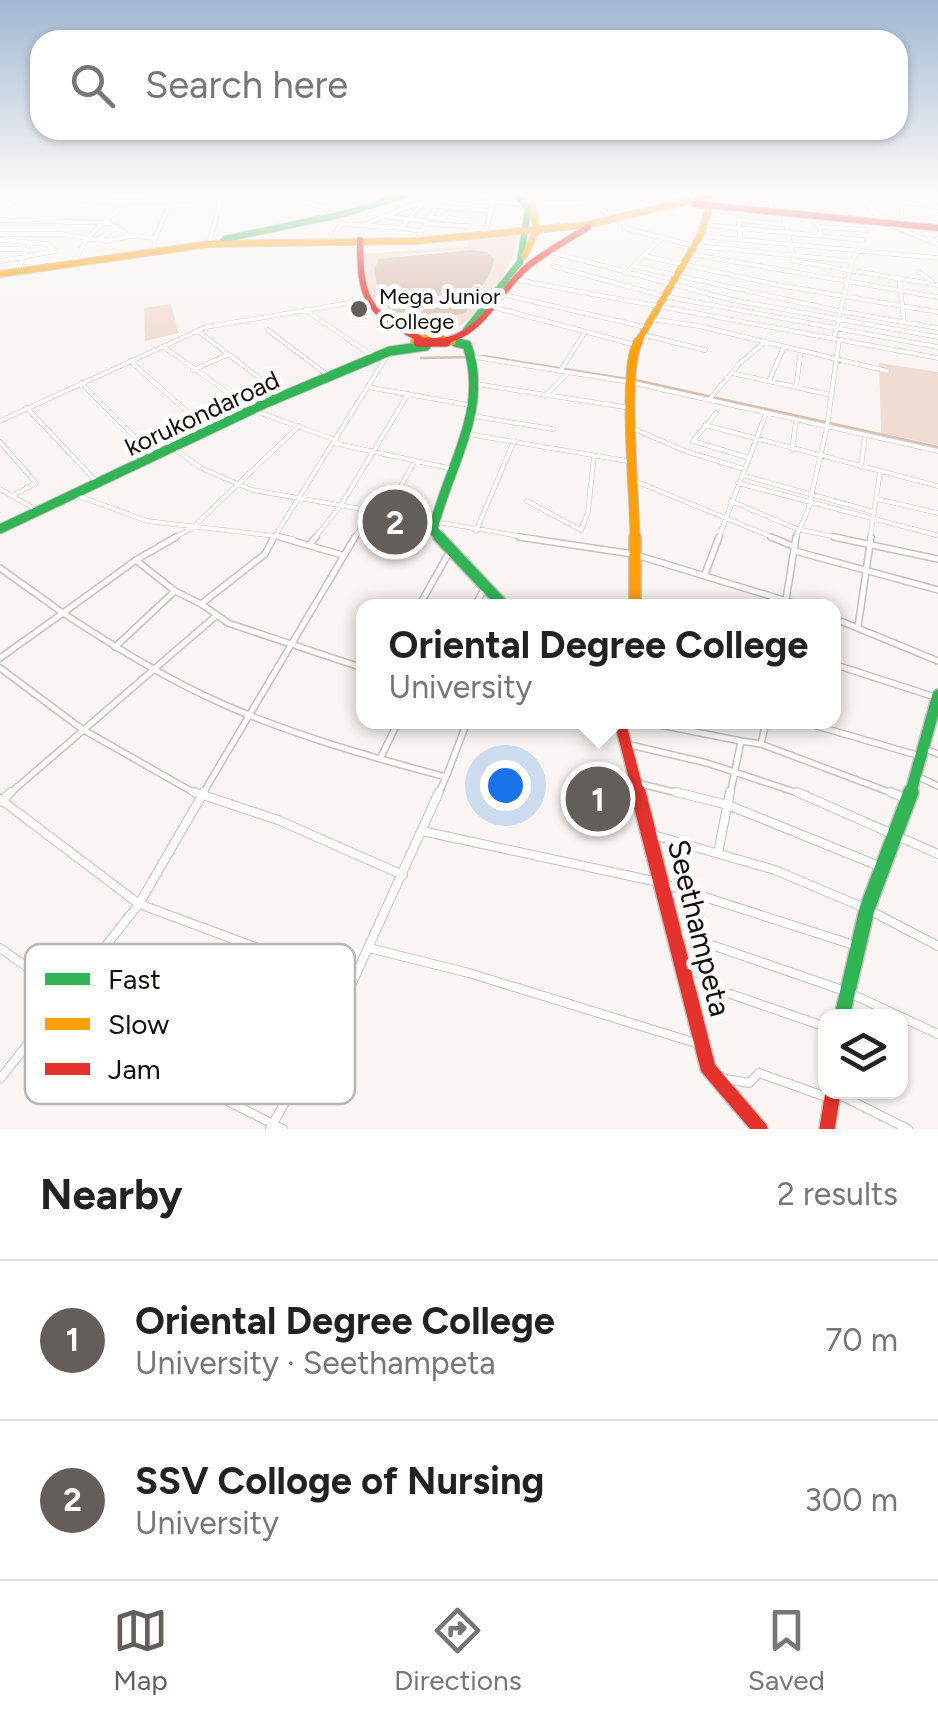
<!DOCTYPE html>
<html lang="en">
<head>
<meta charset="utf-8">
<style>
	:root { --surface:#fff; --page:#f6f6f6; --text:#222; --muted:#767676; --line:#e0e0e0; --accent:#645e5b }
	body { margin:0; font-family:Figtree,sans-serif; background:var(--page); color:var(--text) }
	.controls { position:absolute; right:30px; bottom:30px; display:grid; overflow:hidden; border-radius:20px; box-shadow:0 2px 8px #0004 }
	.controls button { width:90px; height:90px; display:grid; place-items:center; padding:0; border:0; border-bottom:2px solid var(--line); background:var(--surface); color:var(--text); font:50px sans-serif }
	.you { position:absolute; left:505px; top:785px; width:35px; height:35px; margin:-25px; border:8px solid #fff; border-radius:50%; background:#1a73e8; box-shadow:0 0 0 15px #1a73e833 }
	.badge { display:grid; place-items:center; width:65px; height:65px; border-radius:50%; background:var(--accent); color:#fff; font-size:32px; font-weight:700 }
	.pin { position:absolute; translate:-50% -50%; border:5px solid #fff; box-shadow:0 2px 10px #0006 }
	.popup { position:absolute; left:356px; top:599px; width:485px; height:130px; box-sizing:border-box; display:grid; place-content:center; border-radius:20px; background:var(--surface); filter:drop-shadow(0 2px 8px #0005); font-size:32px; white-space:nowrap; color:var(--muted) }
	.popup b { font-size:38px; color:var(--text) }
	.popup::after { content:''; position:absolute; left:50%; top:100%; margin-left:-20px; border:20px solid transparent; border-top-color:var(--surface) }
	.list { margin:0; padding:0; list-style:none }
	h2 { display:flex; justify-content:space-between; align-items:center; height:130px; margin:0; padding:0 40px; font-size:42px }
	h2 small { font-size:32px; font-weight:400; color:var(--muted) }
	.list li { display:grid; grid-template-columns:65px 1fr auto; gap:30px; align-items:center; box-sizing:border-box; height:160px; padding:0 40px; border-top:2px solid var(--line) }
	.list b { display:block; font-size:38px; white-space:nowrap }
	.list p { margin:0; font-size:32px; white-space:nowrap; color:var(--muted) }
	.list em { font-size:32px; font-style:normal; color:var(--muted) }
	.icon { flex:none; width:55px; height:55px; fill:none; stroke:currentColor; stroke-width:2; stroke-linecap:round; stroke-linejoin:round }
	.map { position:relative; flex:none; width:938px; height:1129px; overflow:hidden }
	.search { position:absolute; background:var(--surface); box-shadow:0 2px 8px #0004; left:30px; right:30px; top:30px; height:110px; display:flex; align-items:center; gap:25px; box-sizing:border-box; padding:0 35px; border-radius:30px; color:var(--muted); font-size:38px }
	.sheet { height:450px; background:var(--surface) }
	nav { display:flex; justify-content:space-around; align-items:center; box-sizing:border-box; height:140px; border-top:2px solid var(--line); background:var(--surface); font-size:28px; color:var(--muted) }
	nav a { display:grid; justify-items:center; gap:5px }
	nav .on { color:var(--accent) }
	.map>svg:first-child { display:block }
	.green { fill:#f0dcd2; fill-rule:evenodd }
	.water { fill:#d8beb0 }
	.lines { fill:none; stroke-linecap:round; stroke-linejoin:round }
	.stream { stroke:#d8beb0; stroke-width:2.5 }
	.street-far2-casing { stroke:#c7c0bd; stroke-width:5 }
	.street-far1-casing { stroke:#c7c0bd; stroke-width:8 }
	.street-casing { stroke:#c7c0bd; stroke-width:10 }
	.fast-far3-casing { stroke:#c7c0bd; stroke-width:8 }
	.fast-far2-casing { stroke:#c7c0bd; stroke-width:11 }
	.fast-far1-casing { stroke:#c7c0bd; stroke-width:14 }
	.fast-casing { stroke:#c7c0bd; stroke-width:18 }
	.slow-far2-casing { stroke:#c7c0bd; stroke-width:8 }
	.slow-far1-casing { stroke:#c7c0bd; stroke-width:11 }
	.slow-casing { stroke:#c7c0bd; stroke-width:14 }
	.jam-far3-casing { stroke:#c7c0bd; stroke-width:8 }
	.jam-far2-casing { stroke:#c7c0bd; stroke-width:11 }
	.jam-far1-casing { stroke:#c7c0bd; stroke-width:14 }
	.jam-casing { stroke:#c7c0bd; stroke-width:18 }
	.street-far2 { stroke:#fefefd; stroke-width:4 }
	.street-far1 { stroke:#fefefd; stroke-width:5 }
	.street { stroke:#fefefd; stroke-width:8 }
	.fast-far3 { stroke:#30b455; stroke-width:6 }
	.fast-far2 { stroke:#30b455; stroke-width:9 }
	.fast-far1 { stroke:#30b455; stroke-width:11 }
	.fast { stroke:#30b455; stroke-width:15 }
	.slow-far2 { stroke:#ff9f0a; stroke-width:6 }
	.slow-far1 { stroke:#ff9f0a; stroke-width:9 }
	.slow { stroke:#ff9f0a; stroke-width:11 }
	.jam-far3 { stroke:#e5322d; stroke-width:6 }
	.jam-far2 { stroke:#e5322d; stroke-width:9 }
	.jam-far1 { stroke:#e5322d; stroke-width:11 }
	.jam { stroke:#e5322d; stroke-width:15 }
	.poi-dot { fill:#645e5b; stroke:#fff; stroke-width:4 }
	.labels { text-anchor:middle; stroke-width:10; stroke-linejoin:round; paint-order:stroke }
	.far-poi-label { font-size:22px; fill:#140d09; stroke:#fff; text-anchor:start }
	.street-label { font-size:25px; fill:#140d09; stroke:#fff }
	.near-street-label { font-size:30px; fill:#140d09; stroke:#fff }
	.key { fill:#fff; stroke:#b8b6b5; stroke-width:2.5 }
	.key-label { font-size:28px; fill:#140d09 }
</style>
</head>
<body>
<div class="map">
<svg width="938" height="1129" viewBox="0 0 938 1129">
	<rect width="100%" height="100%" fill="#faf5f2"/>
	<path class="green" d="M515,235C521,261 478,318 455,329C427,343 373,325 364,293C360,281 363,266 364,254L468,246L467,240ZM470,250L482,288L470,299L466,313L432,322L381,305L374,270L404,254Z
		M171,304L179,333L145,341L144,308Z
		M879,363L938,372V445L881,433Z"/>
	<path class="water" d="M470,250L487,252L494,258C492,282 473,292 466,313L436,320L426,327C407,324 400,310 381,305L374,270L379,259Z"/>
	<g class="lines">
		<path class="stream" d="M483,356L640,381L938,447
			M421,358L470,357"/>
		<g class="street-far2-casing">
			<path id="street-far2" d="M279,195L326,208
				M457,195L458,200L526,204
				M588,195L601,197
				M602,195L599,207L611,217
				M627,195L644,210
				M769,195L772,211
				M857,195L886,223L938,245
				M38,198L121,202L218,199
				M0,199L5,195
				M900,201L938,207
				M532,203H579
				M435,206L491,211
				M366,208L382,216L426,221
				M738,208L740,239
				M0,210L23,195
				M870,210L875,195
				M783,212L794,261L938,285
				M330,213L326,208L340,195
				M807,215L820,227L821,236
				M428,217L442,219L447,213L471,216
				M623,217L624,228L695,246L852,261
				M0,220L109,223L131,236L155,238
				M739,220L787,225
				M901,222L902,195
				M341,224L401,228L430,195
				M426,224L468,226
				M363,225L418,203
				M706,225L863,240
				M920,225L933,242L938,239
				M820,227L867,230
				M401,228L421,231
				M485,232L494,201
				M0,234H61L107,241L131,236
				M700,236L938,258
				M418,238L440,200L431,196
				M99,239L118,227
				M0,240L47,244L56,251L0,261
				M331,240L341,224L342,211
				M209,244L222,195
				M0,249H24
				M154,252L155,238L172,200
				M551,252L732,300L938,337
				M690,254L938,297
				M645,256L778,285L938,312
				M75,260L89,236L126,202
				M553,266L663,296L938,347
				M634,266L839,311L938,328
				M19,267L29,243
				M919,272L932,282
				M625,274L661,239
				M506,278L938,358
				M899,278L904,322
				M496,293L645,327
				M496,308L636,345
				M305,310L373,356
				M650,319L699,326L887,371
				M268,330L330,377
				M198,331L283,396
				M641,334L705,350
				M834,339L852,261L859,250
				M164,347L252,410L336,440
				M475,357L629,382L938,451
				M130,361L209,431
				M193,370L227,355
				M561,370L585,332
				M732,373L831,395
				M769,381L784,347
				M81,383L153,455
				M476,384L631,408
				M368,387L474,406
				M796,387L801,350
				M545,396L569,372
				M709,400L740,363L765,342
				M27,408L97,482
				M716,413L693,441L749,458
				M473,416L553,429
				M0,421L206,327L361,301
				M705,425L938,486
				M632,428L685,451L744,469
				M468,434L633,462
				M0,442L36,483L12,496
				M334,443L453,469
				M173,448L201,468L252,490L536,539
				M792,450L796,420
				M861,467L865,435
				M742,475L874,512
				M635,481L777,539
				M738,483L936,535
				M0,489L38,511
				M76,495L147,521L275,536L390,351
				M877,499L938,513
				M527,501L581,530L588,512L594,456
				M731,501L797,529L846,539
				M385,514L415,461
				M476,531L514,441
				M172,539L192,528L299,426
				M273,539L275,536L293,539
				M314,539L341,505L408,394
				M354,539L372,511
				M718,539L766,414
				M795,539L808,510L827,427L839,340
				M870,539L880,472"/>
		</g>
		<g class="street-far1-casing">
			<path id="street-far1" d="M280,537L342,555
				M519,537L633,554L803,606
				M771,537L795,547
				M834,537L938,559
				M311,543L316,537
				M795,551L938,590
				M137,561L175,591L201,604
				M0,568L63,613L136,560L176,537
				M705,574L719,537
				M419,606L450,551
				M475,606L485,587
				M785,606L796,537
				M217,615L228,623L363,668
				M833,618L938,661
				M858,627L871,537
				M115,647L175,591
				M0,658L63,613C115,647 168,680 225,705C296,736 371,757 446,777L467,722
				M833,664L935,697
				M0,668L82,729L198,795
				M645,722L741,741
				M803,722L920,756
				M626,744L707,763L804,795
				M761,744L897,795
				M923,748L938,754
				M380,759L398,722
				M917,776L938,786
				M637,783L686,795
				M8,795L217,615L201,604L265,554L274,537
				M202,795L355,537
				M438,795L446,777
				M730,795L741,741L761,744L766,722"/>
		</g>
		<g class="street-casing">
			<path id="street" d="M194,792L278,820L403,875
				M676,792L728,805L879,866
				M797,792L938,854
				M890,792L908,799
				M0,799L139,904L352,983
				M0,802L11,792
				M422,831L658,882L857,946
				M650,834L775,870L867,909L938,946
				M718,853L730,792
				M677,933L845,991L938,1034
				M0,948L67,995
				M369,948L469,973L699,1044
				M687,979L826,1027
				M53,1013L283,1129
				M720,1078L749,1083L759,1073L829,1098
				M0,1079L139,904L204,792
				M836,1093L908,1129
				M270,1129L352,983L439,792"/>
		</g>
		<g class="fast-far3-casing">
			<path id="fast-far3" d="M221,244L225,239L343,214L406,195
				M466,330L520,262L528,209L518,195
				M453,342L466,345"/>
		</g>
		<g class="fast-far2-casing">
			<path id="fast-far2" d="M0,529L266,403L390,351L426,346
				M442,539L433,530C448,466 490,411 467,345L455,342"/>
		</g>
		<g class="fast-far1-casing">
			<path id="fast-far1" d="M439,537L504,606
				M910,795L938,695"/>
		</g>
		<g class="fast-casing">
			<path id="fast" d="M842,1016L867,909L911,792"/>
		</g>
		<g class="slow-far2-casing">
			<path id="slow-far2" d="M524,256L537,230L532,205
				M0,274L209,244L416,241L586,225L688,201
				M414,341L432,336L453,342
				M636,345L700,236L710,206"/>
		</g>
		<g class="slow-far1-casing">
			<path id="slow-far1" d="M635,539C635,499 622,370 638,342"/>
		</g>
		<g class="slow-casing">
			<path id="slow" d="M635,537V606"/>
		</g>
		<g class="jam-far3-casing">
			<path id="jam-far3" d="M698,198L710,195
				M695,204L938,228
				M360,240C360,298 366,313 419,338
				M419,338L418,344C483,344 487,302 528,266C547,251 568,240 588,227"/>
		</g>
		<g class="jam-far2-casing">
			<path id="jam-far2" d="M418,342H446"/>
		</g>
		<g class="jam-far1-casing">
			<path id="jam-far1" d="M620,722L639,795"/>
		</g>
		<g class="jam-casing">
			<path id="jam" d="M638,792L708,1068L760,1129
				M827,1129L833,1092"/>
		</g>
		<use href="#street-far2" class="street-far2"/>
		<use href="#street-far1" class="street-far1"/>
		<use href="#street" class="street"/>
		<use href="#fast-far3" class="fast-far3"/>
		<use href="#fast-far2" class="fast-far2"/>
		<use href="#fast-far1" class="fast-far1"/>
		<use href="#fast" class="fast"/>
		<use href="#slow-far2" class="slow-far2"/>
		<use href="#slow-far1" class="slow-far1"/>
		<use href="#slow" class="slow"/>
		<use href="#jam-far3" class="jam-far3"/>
		<use href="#jam-far2" class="jam-far2"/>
		<use href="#jam-far1" class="jam-far1"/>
		<use href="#jam" class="jam"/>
	</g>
	<linearGradient id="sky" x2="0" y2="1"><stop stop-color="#a1b8d2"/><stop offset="0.55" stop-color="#fdfaf9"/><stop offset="1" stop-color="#fdfaf9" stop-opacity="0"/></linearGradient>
	<rect width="938" height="353" fill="url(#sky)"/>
	<circle class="poi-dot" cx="359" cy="309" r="10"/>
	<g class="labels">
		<g class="far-poi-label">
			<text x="379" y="304">Mega Junior<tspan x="379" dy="25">College</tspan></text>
		</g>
		<g class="street-label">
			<text transform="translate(202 413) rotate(-25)" y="9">korukondaroad</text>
		</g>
		<g class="near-street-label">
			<text transform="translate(699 928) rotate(76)" y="10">Seethampeta</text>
		</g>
	</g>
	<rect x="25" y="944" width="330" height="160" rx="15" class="key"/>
	<rect x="45" y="973" width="45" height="12" fill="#30b455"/>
	<rect x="45" y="1018" width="45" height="12" fill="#ff9f0a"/>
	<rect x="45" y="1063" width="45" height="12" fill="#e5322d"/>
	<g class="key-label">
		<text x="108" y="989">Fast</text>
		<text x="108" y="1034">Slow</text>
		<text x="108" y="1079">Jam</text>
	</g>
</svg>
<div class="controls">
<button><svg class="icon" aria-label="layers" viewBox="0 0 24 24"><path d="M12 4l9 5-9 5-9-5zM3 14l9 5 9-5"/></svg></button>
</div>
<div class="you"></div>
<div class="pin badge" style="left:598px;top:799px">1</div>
<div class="popup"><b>Oriental Degree College</b>University</div>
<div class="pin badge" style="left:395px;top:522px">2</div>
<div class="search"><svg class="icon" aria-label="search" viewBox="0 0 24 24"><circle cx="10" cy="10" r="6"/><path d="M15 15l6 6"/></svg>Search here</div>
</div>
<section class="sheet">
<h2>Nearby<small>2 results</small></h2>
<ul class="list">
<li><span class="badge">1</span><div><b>Oriental Degree College</b><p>University · Seethampeta</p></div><em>70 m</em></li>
<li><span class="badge">2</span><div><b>SSV Colloge of Nursing</b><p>University</p></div><em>300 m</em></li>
</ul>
</section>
<nav>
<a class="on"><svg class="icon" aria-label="map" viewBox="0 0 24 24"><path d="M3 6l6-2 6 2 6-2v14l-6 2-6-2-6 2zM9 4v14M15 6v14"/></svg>Map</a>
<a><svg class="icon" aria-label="directions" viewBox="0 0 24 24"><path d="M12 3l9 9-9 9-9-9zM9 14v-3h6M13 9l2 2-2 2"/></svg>Directions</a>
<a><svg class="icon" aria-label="saved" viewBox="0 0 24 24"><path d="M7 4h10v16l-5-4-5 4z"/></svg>Saved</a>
</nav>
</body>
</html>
